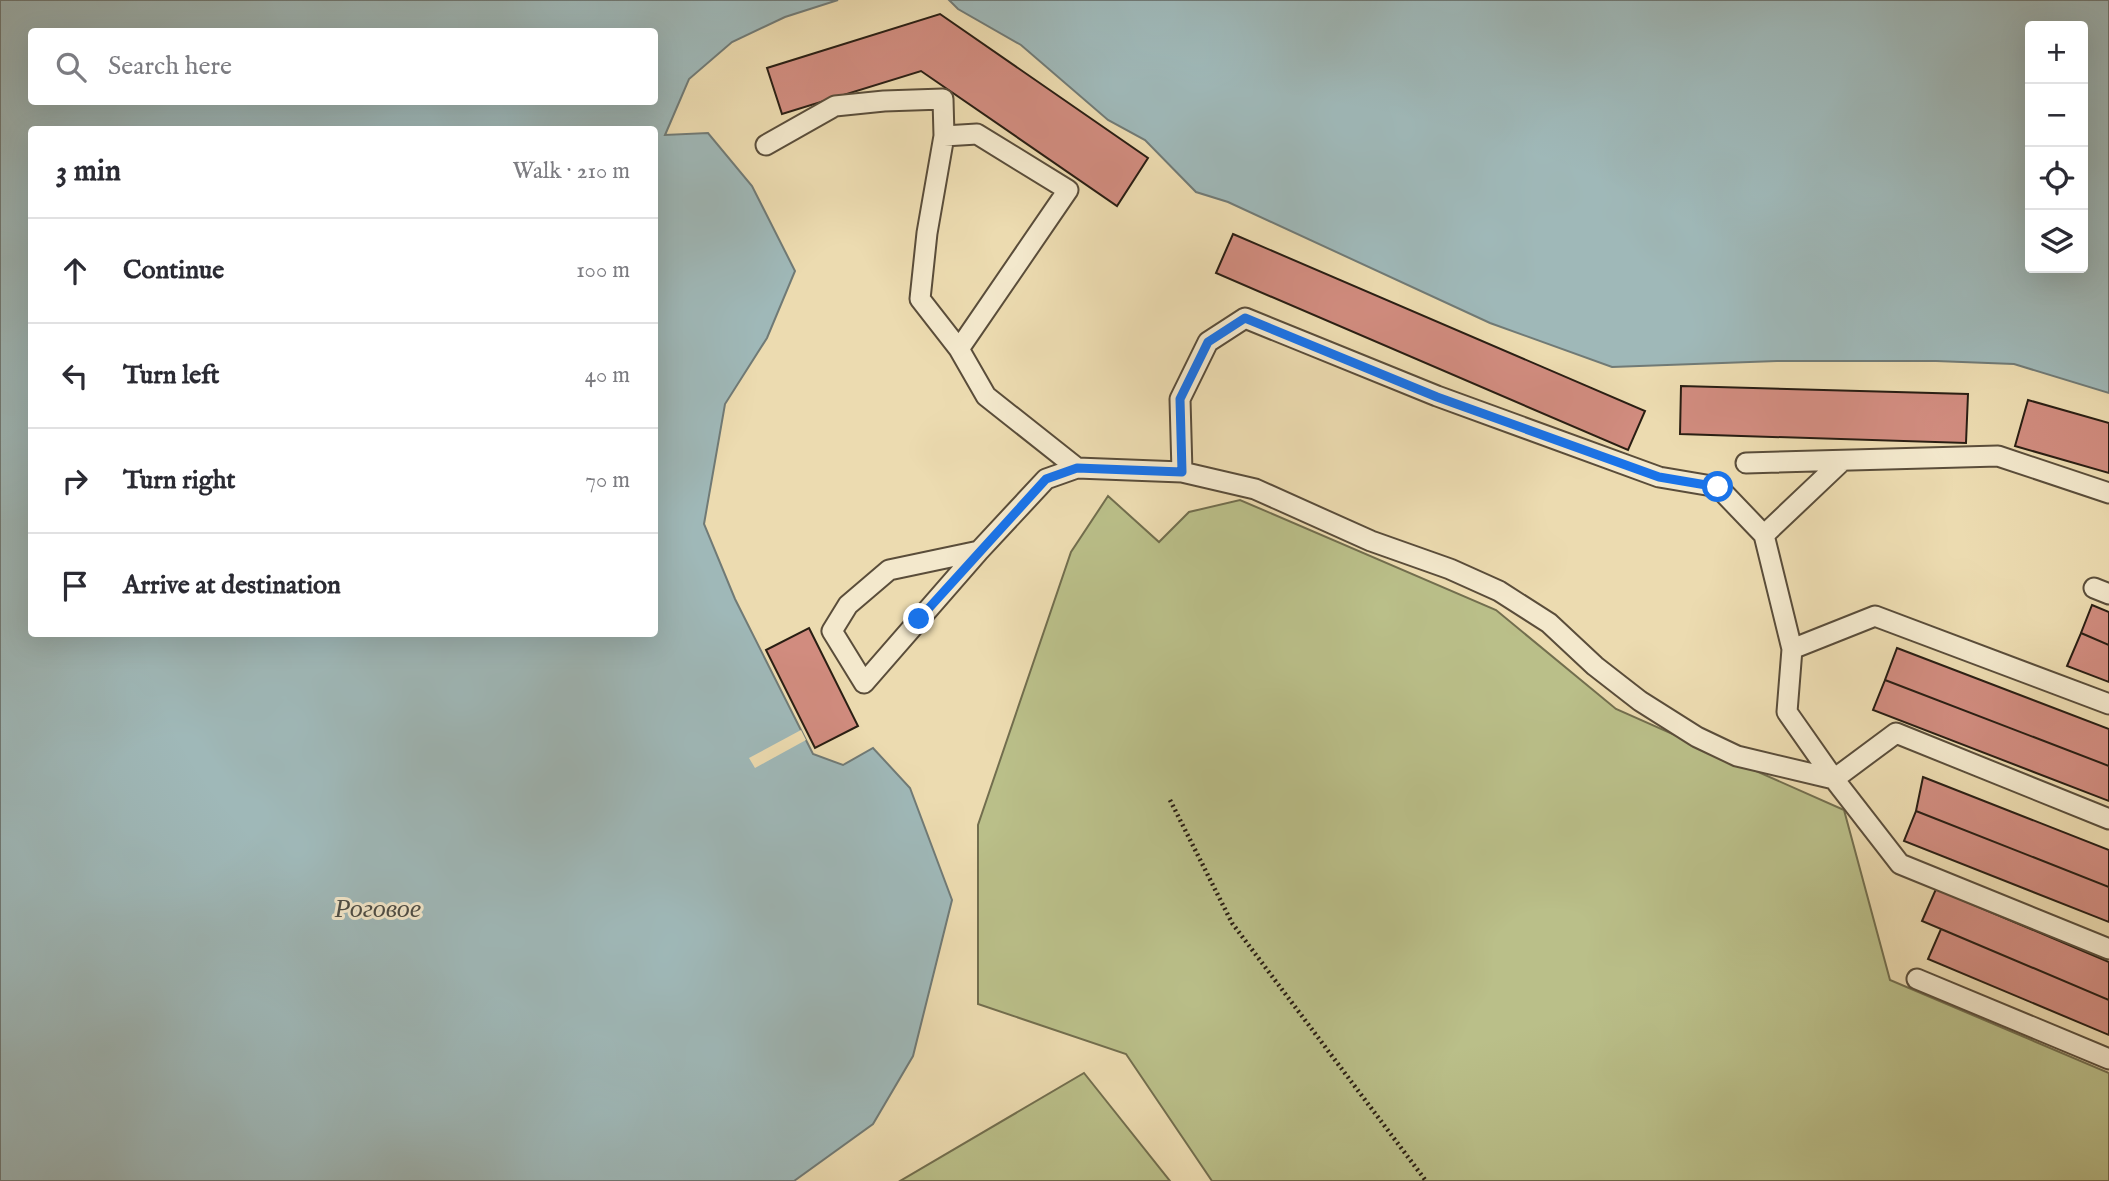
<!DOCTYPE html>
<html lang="en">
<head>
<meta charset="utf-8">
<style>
	:root { --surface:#fff; --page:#f2f2f3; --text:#2b2b33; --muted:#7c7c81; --line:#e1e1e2 }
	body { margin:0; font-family:"IM FELL English",serif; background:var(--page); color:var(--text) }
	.controls { position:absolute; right:21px; top:21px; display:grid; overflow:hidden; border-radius:7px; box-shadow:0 7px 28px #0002 }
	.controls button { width:63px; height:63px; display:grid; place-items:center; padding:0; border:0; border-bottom:2px solid var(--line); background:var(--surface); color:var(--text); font:35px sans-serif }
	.stop { position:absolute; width:21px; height:21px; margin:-16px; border:5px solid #1a73e8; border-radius:50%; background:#fff }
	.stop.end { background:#1a73e8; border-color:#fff; box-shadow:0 2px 7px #0008 }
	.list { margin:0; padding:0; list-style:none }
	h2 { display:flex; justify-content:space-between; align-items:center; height:91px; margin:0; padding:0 28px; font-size:30px }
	h2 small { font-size:23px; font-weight:400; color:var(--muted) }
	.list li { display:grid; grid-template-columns:46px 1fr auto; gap:21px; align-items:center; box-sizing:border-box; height:105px; padding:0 28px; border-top:2px solid var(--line) }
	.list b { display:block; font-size:26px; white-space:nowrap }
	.list em { font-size:23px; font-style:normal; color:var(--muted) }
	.icon { flex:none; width:38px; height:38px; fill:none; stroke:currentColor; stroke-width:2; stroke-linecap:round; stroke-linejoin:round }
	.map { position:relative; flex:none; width:2109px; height:1181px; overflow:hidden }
	.search { position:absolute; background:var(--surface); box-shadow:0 7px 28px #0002; left:28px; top:28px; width:630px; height:77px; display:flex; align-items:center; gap:18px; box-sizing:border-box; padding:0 24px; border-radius:7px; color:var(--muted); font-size:26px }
	.panel { position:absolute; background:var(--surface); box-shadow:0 7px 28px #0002; left:28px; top:126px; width:630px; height:511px; border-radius:7px }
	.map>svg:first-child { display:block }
	.green { fill:#babf89; stroke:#726e4e; stroke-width:2 }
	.water { fill:#9fb8b8; stroke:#707a76; stroke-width:2; fill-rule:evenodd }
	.pier { fill:#ecdbb0 }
	.building { fill:#d18c7f; stroke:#291e13; stroke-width:2 }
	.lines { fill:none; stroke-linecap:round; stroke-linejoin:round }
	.lane-casing { stroke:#5a4d3a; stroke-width:23 }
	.path { stroke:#291e13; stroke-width:4.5; stroke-dasharray:2 3.5; stroke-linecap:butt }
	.lane { stroke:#f3e8cc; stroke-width:19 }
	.route { stroke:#1a73e8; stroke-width:9 }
	.labels { text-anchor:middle; stroke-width:6; stroke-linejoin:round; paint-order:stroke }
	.water-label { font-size:26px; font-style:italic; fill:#4c4c45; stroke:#f3e8cc }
</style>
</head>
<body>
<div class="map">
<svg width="2109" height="1181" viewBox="0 0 2109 1181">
	<rect width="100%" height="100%" fill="#ecdbb0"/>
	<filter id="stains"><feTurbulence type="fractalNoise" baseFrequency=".00286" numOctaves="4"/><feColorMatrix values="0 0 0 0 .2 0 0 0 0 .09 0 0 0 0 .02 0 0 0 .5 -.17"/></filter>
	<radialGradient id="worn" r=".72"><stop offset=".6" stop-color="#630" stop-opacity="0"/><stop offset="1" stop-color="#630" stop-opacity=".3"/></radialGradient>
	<path class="green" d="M1108,496L1159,542L1189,512L1240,500L1496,610L1616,709L1844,810L1890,980L2109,1073V1181H1212L1126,1054L978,1004V825L1071,552Z
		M1084,1073L1170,1181H900Z"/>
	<path class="water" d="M0,0H838L785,17L732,42L689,79L665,135L708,133L752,186L795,271L767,338L725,404L704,524L735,599L813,754L843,765L873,748L910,788L952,900L913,1056L873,1124L794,1181H0ZM32,32H654V102H32ZM32,130H654V634H32Z
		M949,0H2109V393L2014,364L1936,361H1777L1612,367L1490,323L1228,202L1196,192L1145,140L1108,120L1021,45L958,9ZM2030,26H2083V268H2030Z"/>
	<path class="pier" d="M801,730L806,740L755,768L749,758Z"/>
	<path class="building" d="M940,14L1148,158L1117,206L921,71L782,114L767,68Z
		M1233,234L1645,411L1628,450L1216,273Z
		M1681,386L1968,394L1966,443L1680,434Z
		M2028,400L2109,423V473L2015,446Z
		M2092,605L2109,612V645L2081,633Z
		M809,628L858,726L815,748L766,650Z
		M2081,633L2109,645V682L2067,666Z
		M1897,648L2109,729V766L1885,680Z
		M1885,680L2109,766V801L1873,710Z
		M1923,777L2109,850V887L1916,811Z
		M1916,811L2109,887V922L1904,841Z
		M1936,889L2109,962V1000L1922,921Z
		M1941,929L2109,1000V1035L1928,959Z"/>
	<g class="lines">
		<g class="lane-casing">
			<path id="lane" d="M944,136L927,233L920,299L959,349
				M766,145L835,106L884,101L943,99L944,136L977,134L1068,190L959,349L986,396L1077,468
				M1842,461L1764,535L1792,649L1787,712L1834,779L1896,733L2109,819
				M1746,463L1998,456L2109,493
				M1182,472L1180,399L1208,342L1245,318L1437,396L1659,477L1718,487L1764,535
				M979,551L864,683L832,631L848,605L889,570L979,551L1046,479L1077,468L1182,472L1255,489L1371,541L1450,569L1499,591L1549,623L1595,666L1640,701L1697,737L1737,756L1834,779L1900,864L2109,949
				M2094,588L2109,594
				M1792,649L1875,616L2109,704
				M1917,979L2109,1059"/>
		</g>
		<path class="path" d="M1170,800L1232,923L1426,1181"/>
		<use href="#lane" class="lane"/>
	</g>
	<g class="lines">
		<path class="route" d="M919,619L1046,479L1077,468L1182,472L1180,399L1208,342L1245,318L1437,397L1659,477L1718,487"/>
	</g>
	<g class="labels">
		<g class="water-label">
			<text x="378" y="917">Роговое</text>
		</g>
	</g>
	<rect width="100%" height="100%" filter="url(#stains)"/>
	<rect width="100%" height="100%" fill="url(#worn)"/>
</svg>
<div class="controls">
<button>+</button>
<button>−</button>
<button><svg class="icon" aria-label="locate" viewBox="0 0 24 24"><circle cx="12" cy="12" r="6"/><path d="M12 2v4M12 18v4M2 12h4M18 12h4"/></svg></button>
<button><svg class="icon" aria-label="layers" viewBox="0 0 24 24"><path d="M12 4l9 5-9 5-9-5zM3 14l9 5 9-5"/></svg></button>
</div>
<div class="stop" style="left:1718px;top:487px"></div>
<div class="stop end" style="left:919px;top:619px"></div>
<div class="search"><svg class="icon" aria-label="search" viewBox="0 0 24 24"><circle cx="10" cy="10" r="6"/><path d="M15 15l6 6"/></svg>Search here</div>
<section class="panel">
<h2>3 min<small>Walk · 210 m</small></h2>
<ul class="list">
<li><svg class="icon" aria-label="ahead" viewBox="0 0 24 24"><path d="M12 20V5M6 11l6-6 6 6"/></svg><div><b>Continue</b></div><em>100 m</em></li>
<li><svg class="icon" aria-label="left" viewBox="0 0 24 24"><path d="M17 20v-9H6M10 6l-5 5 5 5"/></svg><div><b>Turn left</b></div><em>40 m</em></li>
<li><svg class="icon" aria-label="right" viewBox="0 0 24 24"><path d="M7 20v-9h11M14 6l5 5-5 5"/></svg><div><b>Turn right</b></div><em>70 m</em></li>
<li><svg class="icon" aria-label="arrive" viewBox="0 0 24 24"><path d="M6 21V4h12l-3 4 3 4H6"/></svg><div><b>Arrive at destination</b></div></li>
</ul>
</section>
</div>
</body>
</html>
